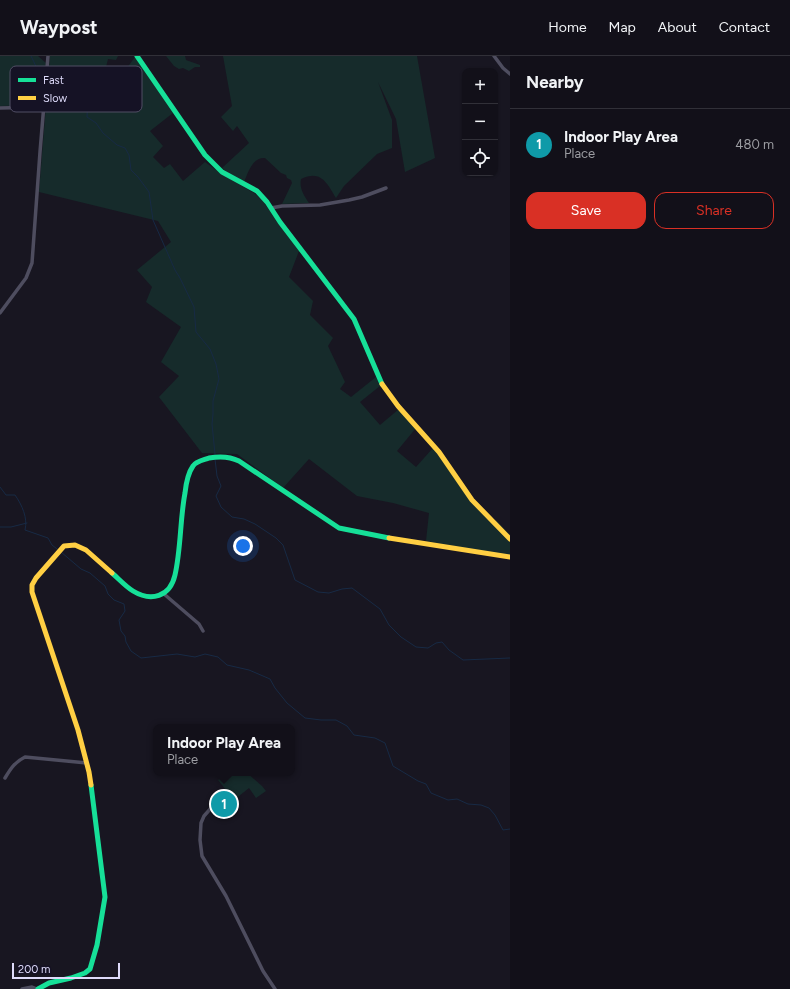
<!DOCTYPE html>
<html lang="en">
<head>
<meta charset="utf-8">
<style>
	:root { --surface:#121019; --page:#1f1e26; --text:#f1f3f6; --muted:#9c9da2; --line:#313038; --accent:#d93025 }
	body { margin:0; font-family:Figtree,sans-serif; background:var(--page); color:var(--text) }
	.controls { position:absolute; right:12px; top:12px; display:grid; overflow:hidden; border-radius:8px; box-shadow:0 1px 3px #0004 }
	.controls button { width:36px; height:36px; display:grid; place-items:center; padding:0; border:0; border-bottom:1px solid var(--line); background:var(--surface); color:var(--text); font:20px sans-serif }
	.scale { position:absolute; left:12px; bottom:10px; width:108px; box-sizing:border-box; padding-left:4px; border:2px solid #dedbfa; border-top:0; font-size:11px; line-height:14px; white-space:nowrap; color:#dedbfa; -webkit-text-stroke:3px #151225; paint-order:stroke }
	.you { position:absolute; left:243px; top:490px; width:14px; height:14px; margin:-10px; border:3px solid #fff; border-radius:50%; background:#1a73e8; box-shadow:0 0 0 6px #1a73e833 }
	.badge { display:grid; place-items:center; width:26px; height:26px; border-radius:50%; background:var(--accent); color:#fff; font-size:13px; font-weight:700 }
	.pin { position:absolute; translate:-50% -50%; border:2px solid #fff; box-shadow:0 1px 4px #0006 }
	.popup { position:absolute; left:153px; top:668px; width:142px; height:52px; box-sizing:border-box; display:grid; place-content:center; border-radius:8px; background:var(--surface); filter:drop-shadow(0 1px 3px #0005); font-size:13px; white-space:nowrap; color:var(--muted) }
	.popup b { font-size:15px; color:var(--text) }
	.popup::after { content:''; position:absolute; left:50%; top:100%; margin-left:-8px; border:8px solid transparent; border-top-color:var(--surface) }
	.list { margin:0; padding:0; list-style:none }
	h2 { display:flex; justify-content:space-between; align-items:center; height:52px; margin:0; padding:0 16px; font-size:17px }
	h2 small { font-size:13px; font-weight:400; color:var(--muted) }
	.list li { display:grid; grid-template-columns:26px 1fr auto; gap:12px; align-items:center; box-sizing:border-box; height:72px; padding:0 16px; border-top:1px solid var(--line) }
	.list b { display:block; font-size:15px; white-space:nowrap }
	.list p { margin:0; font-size:13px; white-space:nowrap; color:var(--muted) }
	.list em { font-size:13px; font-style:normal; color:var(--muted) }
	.actions { display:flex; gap:8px; padding:12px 16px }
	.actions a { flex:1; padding:9px 0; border:1px solid var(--accent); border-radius:12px; text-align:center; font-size:14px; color:var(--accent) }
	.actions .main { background:var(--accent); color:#fff }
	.icon { flex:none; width:22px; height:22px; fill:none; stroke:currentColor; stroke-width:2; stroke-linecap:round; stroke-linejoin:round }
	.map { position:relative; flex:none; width:510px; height:933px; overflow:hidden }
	header { display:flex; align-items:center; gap:24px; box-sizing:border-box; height:56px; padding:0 20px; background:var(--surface); border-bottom:1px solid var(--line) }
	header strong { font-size:19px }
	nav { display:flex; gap:22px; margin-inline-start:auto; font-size:14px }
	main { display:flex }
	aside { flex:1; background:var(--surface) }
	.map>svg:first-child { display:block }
	.green { fill:#162b2b }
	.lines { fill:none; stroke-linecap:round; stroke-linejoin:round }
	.stream { stroke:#172a45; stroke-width:1 }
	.street { stroke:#4e4d5f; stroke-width:3.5 }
	.fast { stroke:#16e098; stroke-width:5 }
	.slow { stroke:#ffcf43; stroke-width:5 }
	.key { fill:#151225; stroke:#514e65; stroke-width:1 }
	.key-label { font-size:11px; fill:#dedbfa }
</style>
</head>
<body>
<header>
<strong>Waypost</strong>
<nav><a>Home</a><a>Map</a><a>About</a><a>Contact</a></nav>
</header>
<main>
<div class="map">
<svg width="510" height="933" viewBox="0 0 510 933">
	<rect width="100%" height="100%" fill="#181621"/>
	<path class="green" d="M0,0H38L46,7L42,49L0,50Z
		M50,0H118L116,4L108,3L106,11L124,16L135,1L173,57L150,75L163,90L153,101L164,112L170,108L183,125L205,106L223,119L254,137L262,144L299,195L289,221L313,245L310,259L333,282L328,290L345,326L340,333L351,341L376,321L380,330L360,346L380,369L399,353L416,372L397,395L416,411L433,392L473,448L493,468L496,464L510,479V500L426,485L429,457L393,447L357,440L309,403L283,432L237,398L202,397L159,341L179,320L161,306L181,271L146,246L152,231L137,214L171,186L158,165L39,136Z
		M166,0H185L186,4L200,9V11H195L189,15L183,12L179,13L174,10Z
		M223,0H417L435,102L405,116L396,63L378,26L392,64V92L377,98L344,130L336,142C327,127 321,113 301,123C299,132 304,140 309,147L282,148L292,127L291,124L287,122L286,119L281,117L265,102C252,101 248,117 244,126L229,118L222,112L249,87L237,70L233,75L221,61L232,50Z
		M228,717H247L262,730L266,735L256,742L249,732L234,744L218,724Z"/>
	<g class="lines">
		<path class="stream" d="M31,0C35,7 37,17 45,20
			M48,21L71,27L102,38C93,47 87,46 87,61L96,67L103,77L117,89L125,92L129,99L131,114L138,121L149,136L153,164L175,214L180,222L194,251L196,276L210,293L216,308L219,323L213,345V358L212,368L215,398
			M215,403L217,420L221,430L216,440L221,451L232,461L244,463L255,468L276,482L283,489L295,524L318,536L329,537L342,533L352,532L380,553L389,569L401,581L416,591L428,592L436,587L442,586L449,594L463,604L510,602
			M0,431L6,439H15C22,449 28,462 25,474L48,482L52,489L57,493
			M0,471H11L27,467
			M61,496L81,513L90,517L105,530L108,538L114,544L124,548L125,555L119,564L121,575L125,580L126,586L131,595L141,602L177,598L195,601L205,598L218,601L227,609L249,614L270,623L275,632L287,647L305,662L321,664H336L347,670L354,679L375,682L385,687L393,710L418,725L426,728L431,737L448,744L457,743L468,748L481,749L489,752L495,759L503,774L510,773"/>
		<path class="street" d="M494,0L503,12L510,18
			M0,52L44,51
			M271,152L282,150L320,149L349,144L362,141L386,132
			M0,257L26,222L32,207L40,96L48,0
			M164,538L199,568L203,575
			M5,722C11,712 15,706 25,701L87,707
			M212,751L204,760L201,767L200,784L202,800L226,840L263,915L275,933
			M22,933L32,931L37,933"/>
		<path class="fast" d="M137,0L205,99L222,116L257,135L267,146L280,166L354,263L382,328
			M112,517C119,523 125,530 133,535C151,546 170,541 175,519C181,493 180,463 185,437C186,428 188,417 193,410C196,405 204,404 209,402C220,400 229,400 239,405L339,472L389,482
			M38,933L49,927L71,922L85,917L90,913L97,889L105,841L91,729"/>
		<path class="slow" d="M382,328L398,350L439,396L472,444L510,483
			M389,482L510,501
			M91,729L89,716L78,674L32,536V529L36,522L64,490L75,489L86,494L112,517"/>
	</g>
	<rect x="10" y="10" width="132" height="46" rx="6" class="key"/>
	<rect x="18" y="22" width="18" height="4" fill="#16e098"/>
	<rect x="18" y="40" width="18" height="4" fill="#ffcf43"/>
	<g class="key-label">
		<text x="43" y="28">Fast</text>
		<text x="43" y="46">Slow</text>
	</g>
</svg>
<div class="controls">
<button>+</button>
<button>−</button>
<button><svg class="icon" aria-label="locate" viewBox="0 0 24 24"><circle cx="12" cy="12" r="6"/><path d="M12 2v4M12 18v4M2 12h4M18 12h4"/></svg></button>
</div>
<div class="scale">200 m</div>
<div class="you"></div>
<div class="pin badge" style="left:224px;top:748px;background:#0f9aa8">1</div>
<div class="popup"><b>Indoor Play Area</b>Place</div>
</div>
<aside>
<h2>Nearby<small></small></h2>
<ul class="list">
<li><span class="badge" style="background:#0f9aa8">1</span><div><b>Indoor Play Area</b><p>Place</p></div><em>480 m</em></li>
</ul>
<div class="actions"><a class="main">Save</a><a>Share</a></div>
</aside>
</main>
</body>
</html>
